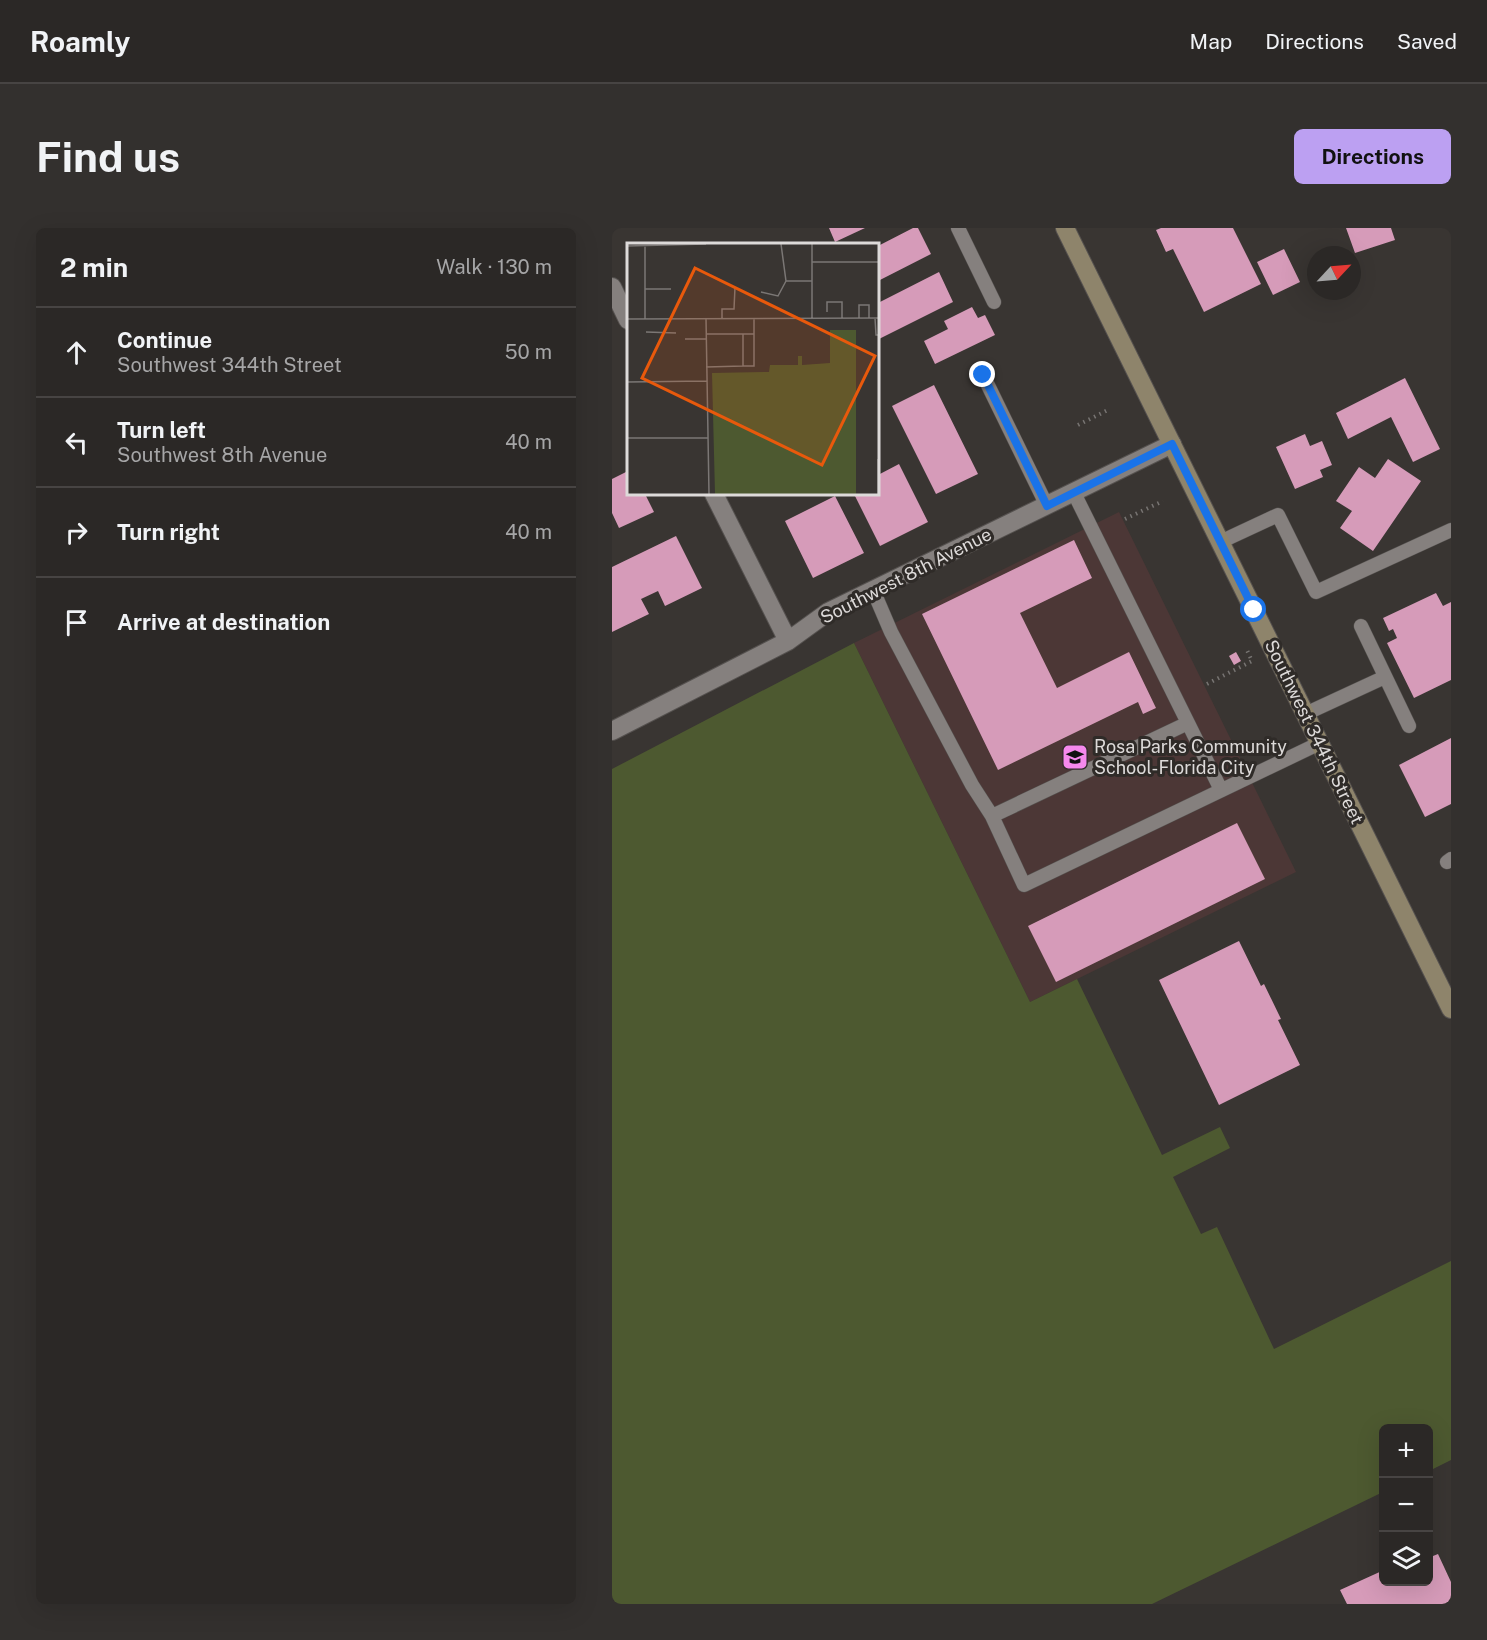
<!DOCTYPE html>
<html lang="en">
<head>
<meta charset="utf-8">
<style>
	:root { --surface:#2b2826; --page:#33302e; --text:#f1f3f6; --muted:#a6a6a7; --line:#474443; --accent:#bca0f2 }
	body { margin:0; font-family:"Public Sans",sans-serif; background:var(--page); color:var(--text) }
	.controls { position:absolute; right:18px; bottom:18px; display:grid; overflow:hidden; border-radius:9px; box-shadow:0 6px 24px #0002 }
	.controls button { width:54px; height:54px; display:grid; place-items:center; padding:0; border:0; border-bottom:2px solid var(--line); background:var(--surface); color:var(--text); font:30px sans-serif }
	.compass { position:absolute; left:695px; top:18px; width:54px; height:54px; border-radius:50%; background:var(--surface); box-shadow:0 6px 24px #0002; rotate:64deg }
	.stop { position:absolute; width:18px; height:18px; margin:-14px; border:4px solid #1a73e8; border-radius:50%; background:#fff }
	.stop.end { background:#1a73e8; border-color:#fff; box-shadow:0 2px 6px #0008 }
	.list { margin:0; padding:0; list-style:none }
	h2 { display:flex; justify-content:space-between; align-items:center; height:78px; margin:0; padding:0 24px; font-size:26px }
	h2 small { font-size:20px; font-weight:400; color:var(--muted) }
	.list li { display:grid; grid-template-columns:39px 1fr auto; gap:18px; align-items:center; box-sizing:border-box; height:90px; padding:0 24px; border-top:2px solid var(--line) }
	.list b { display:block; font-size:22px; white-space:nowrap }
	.list p { margin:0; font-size:20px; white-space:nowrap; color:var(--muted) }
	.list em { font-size:20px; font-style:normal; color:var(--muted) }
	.icon { flex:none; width:33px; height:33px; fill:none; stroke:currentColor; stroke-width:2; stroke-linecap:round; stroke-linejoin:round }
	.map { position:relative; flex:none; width:839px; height:1376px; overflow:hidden; border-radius:9px }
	header { display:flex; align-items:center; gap:36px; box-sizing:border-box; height:84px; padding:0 30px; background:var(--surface); border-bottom:2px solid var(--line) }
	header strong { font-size:28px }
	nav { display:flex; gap:33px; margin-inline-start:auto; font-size:21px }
	.intro { display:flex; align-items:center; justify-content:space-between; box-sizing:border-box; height:144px; padding:0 36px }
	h1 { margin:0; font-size:42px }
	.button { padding:15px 27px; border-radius:9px; background:var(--accent); color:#111; font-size:21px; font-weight:700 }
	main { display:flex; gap:36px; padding:0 36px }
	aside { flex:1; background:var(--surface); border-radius:9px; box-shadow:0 6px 24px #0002 }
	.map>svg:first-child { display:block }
	.education { fill:#4c3736 }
	.green { fill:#4d5930 }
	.building { fill:#d69bb9 }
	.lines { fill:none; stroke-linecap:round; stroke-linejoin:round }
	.lane-casing { stroke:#55514f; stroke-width:15 }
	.street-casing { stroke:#55514f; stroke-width:20 }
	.secondary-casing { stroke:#55514f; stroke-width:20 }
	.path { stroke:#777472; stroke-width:4; stroke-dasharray:1.5 4.5; stroke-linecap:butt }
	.lane { stroke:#85807e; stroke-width:14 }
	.street { stroke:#85807e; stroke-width:18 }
	.secondary { stroke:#8e846b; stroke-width:18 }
	.route { stroke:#1a73e8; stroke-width:8 }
	.labels { text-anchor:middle; stroke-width:6; stroke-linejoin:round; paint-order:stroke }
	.street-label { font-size:18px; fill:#dddad9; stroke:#2f2b28 }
	.poi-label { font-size:18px; fill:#dddad9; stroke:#2f2b28; text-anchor:start }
	.inset-road { fill:none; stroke:#7b7775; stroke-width:1.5 }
	.view { fill:#e8590c; fill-opacity:0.15; stroke:#e8590c; stroke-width:3 }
	.inset-edge { fill:none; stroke:#dddad9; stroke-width:3 }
</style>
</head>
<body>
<header>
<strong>Roamly</strong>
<nav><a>Map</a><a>Directions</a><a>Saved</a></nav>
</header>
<div class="intro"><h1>Find us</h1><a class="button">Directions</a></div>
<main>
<aside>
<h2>2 min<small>Walk · 130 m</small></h2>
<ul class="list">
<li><svg class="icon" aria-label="ahead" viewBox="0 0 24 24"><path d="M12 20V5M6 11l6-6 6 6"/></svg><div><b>Continue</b><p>Southwest 344th Street</p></div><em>50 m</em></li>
<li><svg class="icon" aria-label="left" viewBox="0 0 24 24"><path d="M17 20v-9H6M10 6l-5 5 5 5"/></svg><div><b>Turn left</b><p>Southwest 8th Avenue</p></div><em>40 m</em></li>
<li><svg class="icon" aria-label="right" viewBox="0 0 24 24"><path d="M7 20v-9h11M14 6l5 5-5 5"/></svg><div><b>Turn right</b></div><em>40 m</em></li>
<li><svg class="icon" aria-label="arrive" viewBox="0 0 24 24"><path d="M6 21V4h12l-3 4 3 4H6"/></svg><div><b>Arrive at destination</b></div></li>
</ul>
</aside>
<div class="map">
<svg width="839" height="1376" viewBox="0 0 839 1376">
	<rect width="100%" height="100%" fill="#393532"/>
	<path class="education" d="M507,284L684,644L418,774L242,415Z"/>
	<path class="green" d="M242,415L418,774L465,751L550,927L608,899L618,920L561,949L589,1006L605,999L662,1121L839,1033V1232L817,1243L816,1200H772L771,1264L540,1376H0V541Z"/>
	<path class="building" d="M217,0H253L223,14Z
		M301,0H306L319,26L266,53V18Z
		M549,0H621L649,56L592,84L561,21L554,24L544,2Z
		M734,0H779L783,12L743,25Z
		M672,21L688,54L661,67L645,34Z
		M327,44L341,74L267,111L266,108V75Z
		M360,79L366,90L373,87L383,107L323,136L312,113L336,101L332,93Z
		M793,150L828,221L801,234L779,189L736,211L724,185Z
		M322,157L366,246L324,266L280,178Z
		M693,206L698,218L710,213L720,237L708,242L711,249L683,261L664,219Z
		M776,231L809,253L761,323L728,300L740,283L724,273L747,239L763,250Z
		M287,236L316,294L268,318L242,266H266V247Z
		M16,243V266H33L42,284L7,300L0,285V251Z
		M223,268L252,325L201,350L173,293Z
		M64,308L90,360L53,378L46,363L29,371L37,386L0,404V339Z
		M462,312L480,350L408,385L445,460L517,424L544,480L531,486L526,474L386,542L310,386Z
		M824,365L831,378L839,374V452L802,470L775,415L785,410L781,401L777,403L771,390Z
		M624,424L629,433L622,437L617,428Z
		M839,510V576L813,589L787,537Z
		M625,595L653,651L444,754L416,698Z
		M627,713L649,758L652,756L669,791L666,792L688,837L607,877L547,752Z
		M826,1326L839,1354V1376H735L728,1362L772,1342V1354H816V1330Z"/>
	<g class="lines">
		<g class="lane-casing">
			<path id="lane" d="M346,0L382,74
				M371,147L435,278
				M462,265L576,495
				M608,314L666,287L704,364L839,302
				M261,362L279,404L360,557L380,588
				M749,398L797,498
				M693,486L773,449
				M609,562L576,495L380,588L412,657L708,515
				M835,634L839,631"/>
		</g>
		<g class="street-casing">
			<path id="street" d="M0,59L16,92
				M102,266L176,413
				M0,503L176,413L216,384L560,216"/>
		</g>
		<g class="secondary-casing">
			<path id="secondary" d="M453,0L839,781"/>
		</g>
		<path class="path" d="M466,197L496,182
			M513,291L551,273
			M595,456L640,433L634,420"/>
		<use href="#lane" class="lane"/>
		<use href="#street" class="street"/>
		<use href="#secondary" class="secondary"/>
	</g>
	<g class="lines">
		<path class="route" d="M371,147L435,278L560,216L642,382"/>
	</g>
	<defs>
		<g id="school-square" transform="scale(1.35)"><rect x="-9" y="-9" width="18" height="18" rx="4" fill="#f689ed" stroke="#2f2b28"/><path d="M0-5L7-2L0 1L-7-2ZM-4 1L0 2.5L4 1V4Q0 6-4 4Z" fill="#111"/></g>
	</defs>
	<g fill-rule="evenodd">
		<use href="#school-square" x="463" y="529"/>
	</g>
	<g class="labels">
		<g class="street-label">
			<text transform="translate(294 348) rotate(-27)" y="6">Southwest 8th Avenue</text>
			<text transform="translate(702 504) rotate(64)" y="6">Southwest 344th Street</text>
		</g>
		<g class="poi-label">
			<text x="482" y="525">Rosa Parks Community<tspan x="482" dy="21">School-Florida City</tspan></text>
		</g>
	</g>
	<g transform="translate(15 15)">
		<rect width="252" height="252" fill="#393532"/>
		<path d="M203,87H229V251H88L85,130L142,129L143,122H171V113H175V122L203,120Z" fill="#4d5930"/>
		<path class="inset-road" d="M154,1L159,38H185M185,1V75M0,3L79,1M18,3V76M185,19H252M18,46H44M134,49L151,53L159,38M200,69V59H215V75M79,75L82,251M95,75V66H107L108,44M232,75V62H242V75M248,75L249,92H252M0,76L252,75M19,89L49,90M79,91H116M127,91H116V123H127V75M58,96H79M79,124L116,123M0,139L80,138M0,195H81M251,216V251"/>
		<path class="view" d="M68,25L248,113L195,222L15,135Z"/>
		<rect width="252" height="252" class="inset-edge"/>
	</g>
</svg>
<div class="controls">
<button>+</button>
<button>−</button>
<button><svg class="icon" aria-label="layers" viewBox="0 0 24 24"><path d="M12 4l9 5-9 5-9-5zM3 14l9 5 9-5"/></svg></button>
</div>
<svg class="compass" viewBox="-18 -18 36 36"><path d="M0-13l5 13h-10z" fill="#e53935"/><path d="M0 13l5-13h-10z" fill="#a6a6a7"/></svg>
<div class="stop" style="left:642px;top:382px"></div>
<div class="stop end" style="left:371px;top:147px"></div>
</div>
</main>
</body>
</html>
